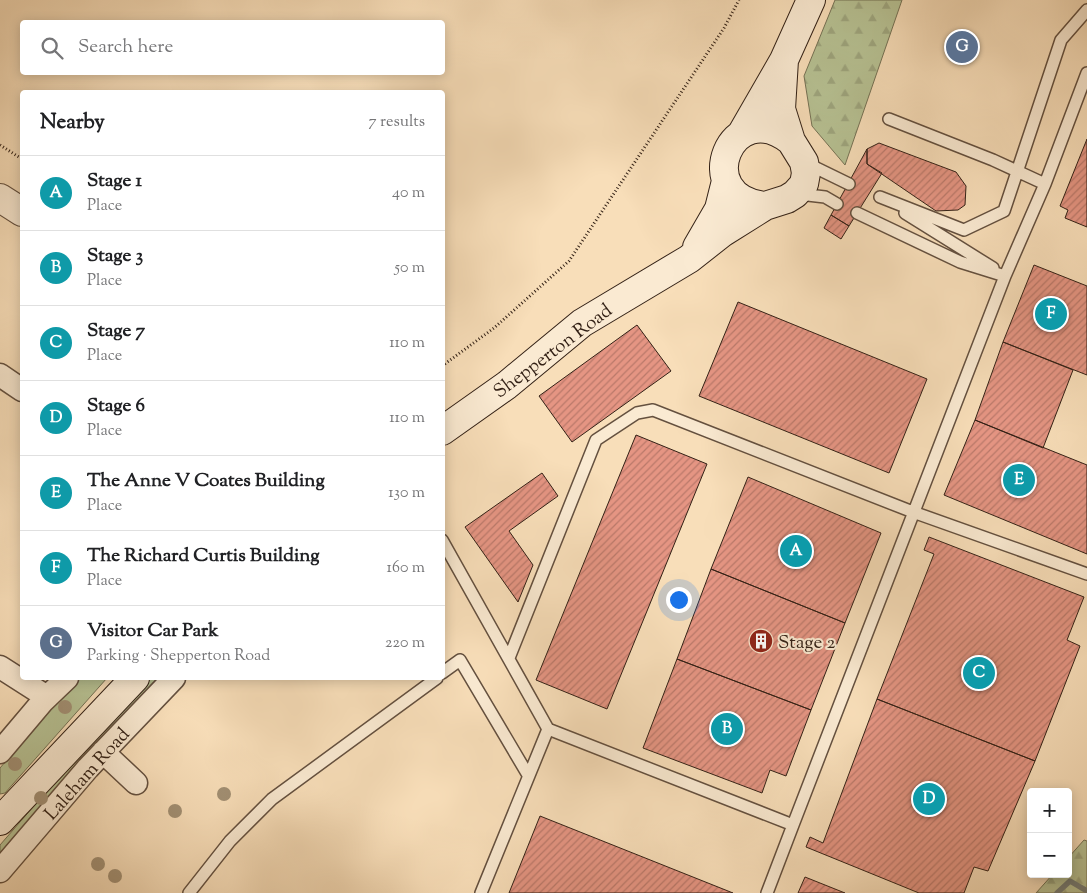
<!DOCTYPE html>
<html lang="en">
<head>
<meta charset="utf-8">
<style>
	:root { --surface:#fff; --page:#f2f2f2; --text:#202124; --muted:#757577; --line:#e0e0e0; --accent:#8f2418 }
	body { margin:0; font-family:"Sorts Mill Goudy",serif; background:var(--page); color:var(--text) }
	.controls { position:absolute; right:15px; bottom:15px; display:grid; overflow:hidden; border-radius:5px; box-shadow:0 2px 12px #0003 }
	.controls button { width:45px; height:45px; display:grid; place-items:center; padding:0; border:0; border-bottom:1px solid var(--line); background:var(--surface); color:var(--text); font:25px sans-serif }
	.you { position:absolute; left:678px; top:599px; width:18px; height:18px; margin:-12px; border:4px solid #fff; border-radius:50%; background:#1a73e8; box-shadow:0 0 0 8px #1a73e833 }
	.badge { display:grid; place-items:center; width:32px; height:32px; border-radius:50%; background:var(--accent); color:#fff; font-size:16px; font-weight:700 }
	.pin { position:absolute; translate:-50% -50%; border:2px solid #fff; box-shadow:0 1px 5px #0006 }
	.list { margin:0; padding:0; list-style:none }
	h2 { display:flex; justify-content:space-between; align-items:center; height:65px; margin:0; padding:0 20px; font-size:21px }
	h2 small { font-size:16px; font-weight:400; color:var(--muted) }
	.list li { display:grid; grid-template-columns:32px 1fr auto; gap:15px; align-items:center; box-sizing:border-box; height:75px; padding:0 20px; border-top:1px solid var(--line) }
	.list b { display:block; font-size:19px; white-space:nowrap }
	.list p { margin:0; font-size:16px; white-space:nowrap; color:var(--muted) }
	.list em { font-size:16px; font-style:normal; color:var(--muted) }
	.icon { flex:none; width:28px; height:28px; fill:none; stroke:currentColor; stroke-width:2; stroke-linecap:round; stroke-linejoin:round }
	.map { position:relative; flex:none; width:1087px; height:893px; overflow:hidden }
	.search { position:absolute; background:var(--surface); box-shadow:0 2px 12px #0003; left:20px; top:20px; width:425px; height:55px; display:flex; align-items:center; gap:12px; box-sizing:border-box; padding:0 18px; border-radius:5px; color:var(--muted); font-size:19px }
	.panel { position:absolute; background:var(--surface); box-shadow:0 2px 12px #0003; left:20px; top:90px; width:425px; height:590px; border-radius:5px }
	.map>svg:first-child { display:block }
	.grass { fill:#b7c294; stroke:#757255 }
	.forest { fill:url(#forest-firs); stroke:#757255 }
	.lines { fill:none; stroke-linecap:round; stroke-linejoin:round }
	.stream { stroke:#747d77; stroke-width:5.5 }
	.building { fill:url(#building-hatch); stroke:#332116 }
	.service-casing { stroke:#64503f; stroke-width:14 }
	.minor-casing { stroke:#64503f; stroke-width:25 }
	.tertiary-casing { stroke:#64503f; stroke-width:30 }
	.secondary-casing { stroke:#332116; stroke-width:30 }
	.path { stroke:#332116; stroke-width:3; stroke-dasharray:1 2.5; stroke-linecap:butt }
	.service { stroke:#faead2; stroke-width:11 }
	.minor { stroke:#faead2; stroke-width:22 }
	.tertiary { stroke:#faead2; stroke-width:28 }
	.secondary { stroke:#faead2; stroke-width:28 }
	.tree { fill:#a29074 }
	.labels { text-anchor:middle; stroke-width:4; stroke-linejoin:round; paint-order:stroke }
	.street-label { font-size:19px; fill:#332116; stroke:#faead2 }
	.poi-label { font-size:19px; fill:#332116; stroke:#faead2; text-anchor:start }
</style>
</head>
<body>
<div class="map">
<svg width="1087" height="893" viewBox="0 0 1087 893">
	<defs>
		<pattern id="forest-firs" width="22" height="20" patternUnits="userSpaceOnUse" patternTransform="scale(1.25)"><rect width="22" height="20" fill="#b7c294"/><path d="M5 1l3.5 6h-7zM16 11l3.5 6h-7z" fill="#9ea67f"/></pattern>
		<pattern id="building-hatch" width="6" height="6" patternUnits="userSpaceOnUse" patternTransform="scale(1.25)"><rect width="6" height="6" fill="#e59583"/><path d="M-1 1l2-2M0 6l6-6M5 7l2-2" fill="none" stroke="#ba796a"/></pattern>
	</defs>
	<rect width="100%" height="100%" fill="#f8deb9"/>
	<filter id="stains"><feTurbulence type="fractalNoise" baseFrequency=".004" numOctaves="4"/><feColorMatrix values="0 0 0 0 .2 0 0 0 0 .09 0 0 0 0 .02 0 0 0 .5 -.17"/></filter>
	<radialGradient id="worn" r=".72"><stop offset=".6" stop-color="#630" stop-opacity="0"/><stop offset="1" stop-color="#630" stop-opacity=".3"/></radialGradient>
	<path class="grass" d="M77,678H107L5,793L0,794V768Z
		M149,678H162L0,861V845L126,700Z"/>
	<path class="forest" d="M835,0H902L845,165L812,126L804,76Z
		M1084,840L1087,841V893H1036L1053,874H1068V858Z"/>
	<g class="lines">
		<path class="stream" d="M1057,893L1070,881L1087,891"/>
	</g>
	<path class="building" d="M1087,139V227L1065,218L1068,210L1060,206Z
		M879,143L956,172L966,186L965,205L958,210L936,211L867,164V149Z
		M867,149V164L882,173L849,226L831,215Z
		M831,215L849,226L841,239L824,228Z
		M1034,265L1087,286V375L1003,342Z
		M738,302L927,379L889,473L699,396Z
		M637,325L671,371L572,442L539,396Z
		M1003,342L1073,370L1043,448L975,420Z
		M975,420L1087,465V554L944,495Z
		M636,435L707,464L607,709L536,680Z
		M542,473L558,496L509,531L533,565L518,602L465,527Z
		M748,477L881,533L845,623L711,569Z
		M929,537L1084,597L1067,640L1080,646L1035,761L877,699L934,554L924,550Z
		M711,569L845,623L811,710L677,659Z
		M677,659L811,710L786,776L770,770L762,793L643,748Z
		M877,699L1035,761L988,871L974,867L964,893H919L806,847L810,837L823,843Z
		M540,816L733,893H509Z
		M805,877L845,893H798Z"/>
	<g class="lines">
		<g class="service-casing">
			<path id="service" d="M889,119L993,160L1045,184
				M808,164L849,184
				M799,194L825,197L837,204
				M880,197L964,230L1004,211L1061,40L1087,10
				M857,213L960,262L1005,276
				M905,213L993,268
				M442,540L548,729L793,825L1005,276L1045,184L1087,73
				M509,658L596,440L637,413L653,410L913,512L1087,574
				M442,673L460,660L528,775
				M189,893L230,841L272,799L437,678
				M481,893L548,729
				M767,893L793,825"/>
		</g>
		<g class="minor-casing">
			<path id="minor" d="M0,375L22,390
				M0,667L47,697
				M0,752L43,701L67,678
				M103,752L136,783
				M0,871L88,768L174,678"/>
		</g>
		<g class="tertiary-casing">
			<path id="tertiary" d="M0,198L22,212"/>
		</g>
		<g class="secondary-casing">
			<path id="secondary" d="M742,133L784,60L811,0
				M765,206C689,198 731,93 791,141
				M697,247L719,209L726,181
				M442,431L507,385L582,323L689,259L722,233L765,206L787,199L795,194L804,184L806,173L804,162L791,141L781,109L784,60
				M0,821L135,678"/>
		</g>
		<path class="path" d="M0,145L22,159
			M442,366L494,328L569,261L724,28L739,0"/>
		<use href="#service" class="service"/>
		<use href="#minor" class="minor"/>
		<use href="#tertiary" class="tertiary"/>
		<use href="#secondary" class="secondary"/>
	</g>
	<g class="tree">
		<circle cx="65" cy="707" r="7"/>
		<circle cx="15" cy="764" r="7"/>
		<circle cx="224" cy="794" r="7"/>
		<circle cx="41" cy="798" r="7"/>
		<circle cx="175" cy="811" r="7"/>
		<circle cx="98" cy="864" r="7"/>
		<circle cx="115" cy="876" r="7"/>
	</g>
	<defs>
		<g id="building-disc" transform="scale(1.25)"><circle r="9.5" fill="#8f2418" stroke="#faead2"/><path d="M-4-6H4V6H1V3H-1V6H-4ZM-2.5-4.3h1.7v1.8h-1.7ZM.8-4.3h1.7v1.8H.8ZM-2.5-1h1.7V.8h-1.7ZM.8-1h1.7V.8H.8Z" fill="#fff"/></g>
	</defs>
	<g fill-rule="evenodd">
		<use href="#building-disc" x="761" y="641"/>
	</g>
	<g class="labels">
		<g class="street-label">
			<text transform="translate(552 350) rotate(-37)" y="7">Shepperton Road</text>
			<text transform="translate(86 773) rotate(-48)" y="7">Laleham Road</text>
		</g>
		<g class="poi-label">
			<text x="778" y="648">Stage 2</text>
		</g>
	</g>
	<rect width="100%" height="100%" filter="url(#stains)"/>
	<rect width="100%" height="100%" fill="url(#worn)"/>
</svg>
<div class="controls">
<button>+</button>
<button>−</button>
</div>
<div class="you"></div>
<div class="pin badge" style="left:796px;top:551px;background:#0f9aa8">A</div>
<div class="pin badge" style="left:727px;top:729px;background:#0f9aa8">B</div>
<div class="pin badge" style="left:979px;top:673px;background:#0f9aa8">C</div>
<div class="pin badge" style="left:929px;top:799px;background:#0f9aa8">D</div>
<div class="pin badge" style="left:1019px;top:480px;background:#0f9aa8">E</div>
<div class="pin badge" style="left:1051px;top:314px;background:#0f9aa8">F</div>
<div class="pin badge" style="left:962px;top:47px;background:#5c6f8a">G</div>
<div class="search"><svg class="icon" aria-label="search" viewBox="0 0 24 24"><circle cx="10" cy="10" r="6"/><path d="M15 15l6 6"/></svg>Search here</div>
<section class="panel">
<h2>Nearby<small>7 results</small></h2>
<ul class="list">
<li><span class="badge" style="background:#0f9aa8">A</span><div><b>Stage 1</b><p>Place</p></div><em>40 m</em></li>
<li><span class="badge" style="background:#0f9aa8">B</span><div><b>Stage 3</b><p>Place</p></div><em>50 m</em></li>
<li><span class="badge" style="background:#0f9aa8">C</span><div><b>Stage 7</b><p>Place</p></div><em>110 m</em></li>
<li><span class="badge" style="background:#0f9aa8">D</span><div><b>Stage 6</b><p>Place</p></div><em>110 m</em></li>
<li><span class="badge" style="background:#0f9aa8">E</span><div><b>The Anne V Coates Building</b><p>Place</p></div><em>130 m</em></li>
<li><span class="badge" style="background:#0f9aa8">F</span><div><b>The Richard Curtis Building</b><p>Place</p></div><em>160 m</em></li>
<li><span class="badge" style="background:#5c6f8a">G</span><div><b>Visitor Car Park</b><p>Parking · Shepperton Road</p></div><em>220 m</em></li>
</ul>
</section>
</div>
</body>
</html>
